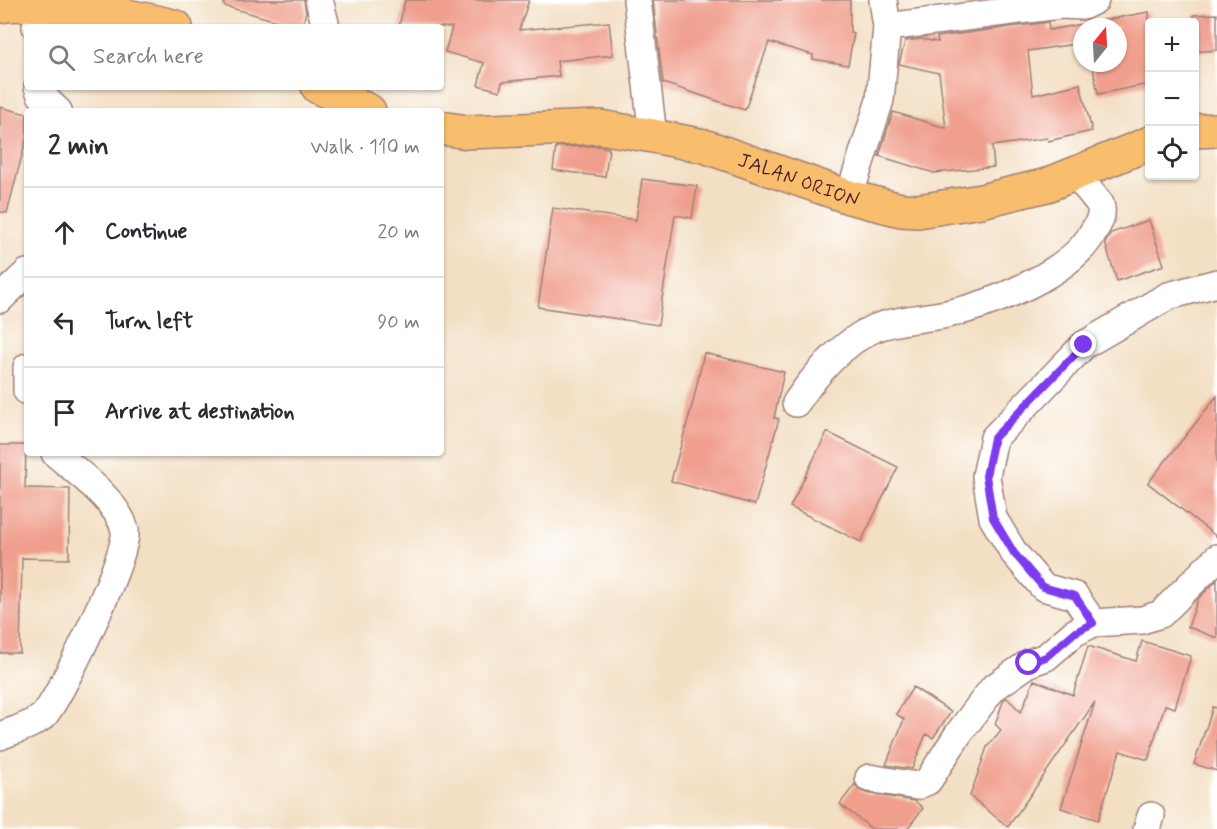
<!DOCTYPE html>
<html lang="en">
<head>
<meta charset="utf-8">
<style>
	:root { --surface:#fff; --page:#f7f7f7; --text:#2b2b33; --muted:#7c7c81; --line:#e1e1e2 }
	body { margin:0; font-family:Mynerve,sans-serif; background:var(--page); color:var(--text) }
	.controls { position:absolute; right:18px; top:18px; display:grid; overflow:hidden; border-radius:6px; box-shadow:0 2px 4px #0004 }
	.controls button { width:54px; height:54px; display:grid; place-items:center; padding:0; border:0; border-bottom:2px solid var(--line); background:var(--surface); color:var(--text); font:30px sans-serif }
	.compass { position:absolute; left:1073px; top:18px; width:54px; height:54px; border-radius:50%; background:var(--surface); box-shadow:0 2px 4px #0004; rotate:18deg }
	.stop { position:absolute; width:18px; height:18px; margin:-14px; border:4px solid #7c3aed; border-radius:50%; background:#fff }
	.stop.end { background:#7c3aed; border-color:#fff; box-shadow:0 2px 6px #0008 }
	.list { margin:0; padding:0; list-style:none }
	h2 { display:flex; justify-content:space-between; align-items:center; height:78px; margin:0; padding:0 24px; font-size:26px }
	h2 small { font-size:20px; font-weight:400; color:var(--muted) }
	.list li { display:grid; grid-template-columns:39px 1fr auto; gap:18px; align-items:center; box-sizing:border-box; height:90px; padding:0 24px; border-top:2px solid var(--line) }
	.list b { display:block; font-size:22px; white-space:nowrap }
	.list em { font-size:20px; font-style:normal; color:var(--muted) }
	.icon { flex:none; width:33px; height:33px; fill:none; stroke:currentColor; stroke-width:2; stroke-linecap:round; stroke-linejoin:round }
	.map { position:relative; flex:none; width:1217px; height:829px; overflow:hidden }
	.search { position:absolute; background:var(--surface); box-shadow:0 2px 4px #0004; left:24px; top:24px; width:420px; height:66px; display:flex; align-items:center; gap:15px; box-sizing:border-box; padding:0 21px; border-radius:6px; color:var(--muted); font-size:22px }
	.panel { position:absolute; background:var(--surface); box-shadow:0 2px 4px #0004; left:24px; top:108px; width:420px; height:348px; border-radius:6px }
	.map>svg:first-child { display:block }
	.building { fill:#f09f8d }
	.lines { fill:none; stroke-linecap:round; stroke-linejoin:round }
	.minor-casing { stroke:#9e7f77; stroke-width:30 }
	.highway-casing { stroke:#9e7f77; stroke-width:36 }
	.minor { stroke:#fff; stroke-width:27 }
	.highway { stroke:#f9be6d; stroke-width:33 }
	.route { stroke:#7c3aed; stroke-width:8 }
	.labels { text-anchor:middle; stroke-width:4.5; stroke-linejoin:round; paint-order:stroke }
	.street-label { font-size:20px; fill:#4a1f2b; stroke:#fff }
</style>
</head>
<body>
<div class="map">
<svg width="1217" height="829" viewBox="0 0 1217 829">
	<rect width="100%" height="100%" fill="#fff"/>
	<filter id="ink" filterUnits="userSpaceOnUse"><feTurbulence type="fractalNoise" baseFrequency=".0167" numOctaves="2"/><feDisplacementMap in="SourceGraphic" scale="12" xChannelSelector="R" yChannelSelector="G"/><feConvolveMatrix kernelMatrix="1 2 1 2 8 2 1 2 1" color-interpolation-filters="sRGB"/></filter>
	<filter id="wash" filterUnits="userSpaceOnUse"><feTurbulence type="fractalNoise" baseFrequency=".008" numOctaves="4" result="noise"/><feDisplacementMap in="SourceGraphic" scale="24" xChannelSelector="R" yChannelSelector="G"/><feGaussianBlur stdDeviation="1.35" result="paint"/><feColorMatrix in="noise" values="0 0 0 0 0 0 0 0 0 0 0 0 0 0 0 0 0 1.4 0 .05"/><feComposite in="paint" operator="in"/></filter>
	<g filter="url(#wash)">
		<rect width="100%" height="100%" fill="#f3dfc3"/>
		<g id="blocks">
			<path class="building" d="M224,0H304L306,12L302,27H298L224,6Z
				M405,0H529L519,30L609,22L613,55L557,61L559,76L502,82L500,91L478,85L484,63L445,52L452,27H399Z
				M653,0H850V32L854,33L848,65L813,59V55L769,42L745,110L663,83Z
				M1149,12V84L1098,94L1092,63H1118V27H1082V43L1028,51L1033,95L1080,84L1092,131L1048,141L1047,138L992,146L994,167L934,173L879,156L893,112L946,128L939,73L899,64L905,41L921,39L938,42L937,37L1048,22L1049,30Z
				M1217,14V50L1194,52V15Z
				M0,107L27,114V136L7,213L0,212Z
				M599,146L609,148L605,177L553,170L556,147Z
				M642,179L697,186L692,218L675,215L658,325L538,307L553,208L636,220Z
				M1149,220L1164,265L1117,281L1105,243L1111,233Z
				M704,353L784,372L774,418L779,419L755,505L671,481L693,402Z
				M1217,396V537L1148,483Z
				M827,432L898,467L861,542L790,507Z
				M0,445H26L25,488L70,489L69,559L22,558L20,653H0Z
				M1217,580V638L1188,627L1198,599Z
				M1142,641L1191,656L1175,708L1165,705L1148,760L1120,751L1098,820L1061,808L1095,702L1008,827L970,796L987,747L1001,730L995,724L1004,699L1007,698L1021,712L1034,680L1073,695L1088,646L1136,661Z
				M913,687L951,712L933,738L926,734L912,769L886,765L904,719L896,714Z
				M1213,707L1217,708V771L1194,764Z
				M855,784L859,790L866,793L915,801L923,808L907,829H872L840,804Z"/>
		</g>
	</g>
	<g filter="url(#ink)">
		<use href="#blocks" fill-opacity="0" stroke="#9e7f77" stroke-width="1.5"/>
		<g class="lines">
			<g class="minor-casing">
				<path id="minor" d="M319,0L326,27
					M637,0L653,136
					M36,27L42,5
					M887,27L1060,5L1083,6L1095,0
					M38,87L41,95L58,111
					M849,197L880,100L887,27L883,0
					M0,299L27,273
					M27,367V391
					M796,403C814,376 844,341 875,328C898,319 923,319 947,314C991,305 1070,273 1092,234C1098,224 1104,216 1100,204L1075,173
					M1093,623L1075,596L1043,587L1014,553L993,518L986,476L994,438L1084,345L1168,296L1217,283
					M0,736C14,730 35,725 45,714C62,694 130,551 125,530C117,500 78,473 55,453
					M869,778L916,786L928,781L959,733L993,688L1029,663L1046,657L1074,633L1093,623L1142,620L1161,614L1217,558
					M1147,829L1151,816"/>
			</g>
			<g class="highway-casing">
				<g id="highway">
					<path d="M0,6C23,2 47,6 70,8C106,13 140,17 176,27"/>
					<path d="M318,87L369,111"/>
					<path id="s1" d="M441,128L467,132L600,127L653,136L704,146L849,197L901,210L918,211L981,201L1047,185L1150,143"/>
					<path d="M1194,131L1217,130"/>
				</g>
			</g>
			<use href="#minor" class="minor"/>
			<use href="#highway" class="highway"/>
		</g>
	</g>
	<g class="lines" filter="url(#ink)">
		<path class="route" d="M1029,663L1046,657L1074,633L1093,623L1075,596L1043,587L1014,553L993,518L986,476L994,438L1084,345"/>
	</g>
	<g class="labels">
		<g class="street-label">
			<text dy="7" stroke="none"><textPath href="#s1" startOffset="366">JALAN ORION</textPath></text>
		</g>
	</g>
</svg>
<div class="controls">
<button>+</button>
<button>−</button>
<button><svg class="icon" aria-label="locate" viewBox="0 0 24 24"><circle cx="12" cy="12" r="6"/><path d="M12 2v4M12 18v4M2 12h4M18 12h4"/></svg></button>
</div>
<svg class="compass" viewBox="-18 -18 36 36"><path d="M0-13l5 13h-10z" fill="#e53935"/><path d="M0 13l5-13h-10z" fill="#7c7c81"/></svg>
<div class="stop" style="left:1029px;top:663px"></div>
<div class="stop end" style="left:1084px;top:345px"></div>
<div class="search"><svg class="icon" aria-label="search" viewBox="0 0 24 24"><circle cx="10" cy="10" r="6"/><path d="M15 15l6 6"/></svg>Search here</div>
<section class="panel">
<h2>2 min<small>Walk · 110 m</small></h2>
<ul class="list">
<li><svg class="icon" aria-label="ahead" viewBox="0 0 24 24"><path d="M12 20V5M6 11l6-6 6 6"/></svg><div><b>Continue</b></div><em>20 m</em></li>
<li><svg class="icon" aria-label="left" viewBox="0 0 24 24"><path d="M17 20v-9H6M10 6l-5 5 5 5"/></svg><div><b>Turn left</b></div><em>90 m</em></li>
<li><svg class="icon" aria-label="arrive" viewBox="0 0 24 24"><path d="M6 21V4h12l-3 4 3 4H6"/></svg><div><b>Arrive at destination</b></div></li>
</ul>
</section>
</div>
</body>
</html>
